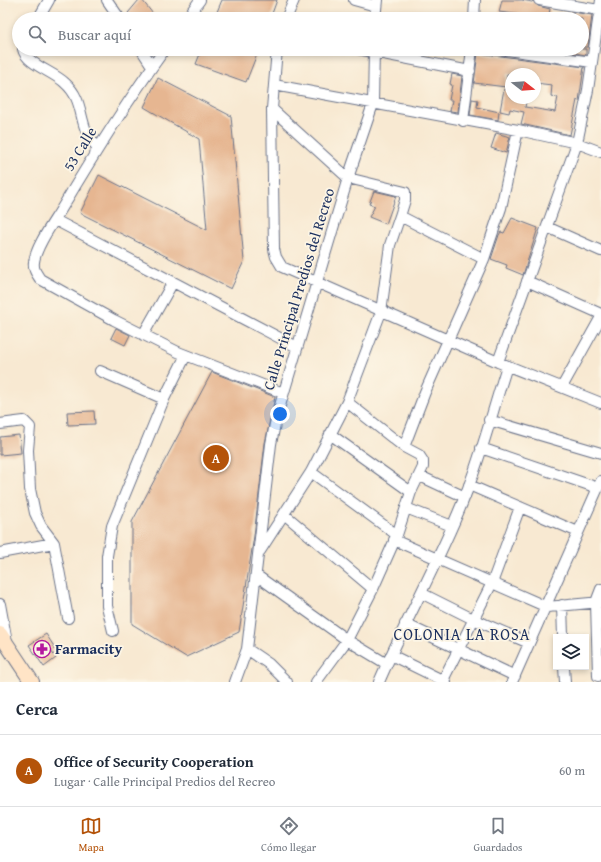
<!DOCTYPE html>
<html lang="es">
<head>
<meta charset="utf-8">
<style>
	:root { --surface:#fff; --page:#f2f2f3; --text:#1f2937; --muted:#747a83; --line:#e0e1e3; --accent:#b45309 }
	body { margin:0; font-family:"Gentium Book Plus",serif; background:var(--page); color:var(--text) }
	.controls { position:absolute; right:12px; bottom:12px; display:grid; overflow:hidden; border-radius:0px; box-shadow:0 2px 6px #0003 }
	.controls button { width:36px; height:36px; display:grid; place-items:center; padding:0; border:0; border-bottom:1px solid var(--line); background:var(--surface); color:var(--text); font:20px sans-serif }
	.compass { position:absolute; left:505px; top:68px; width:36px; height:36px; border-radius:50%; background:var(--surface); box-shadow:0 2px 6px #0003; rotate:107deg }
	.you { position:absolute; left:280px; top:414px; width:14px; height:14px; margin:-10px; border:3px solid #fff; border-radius:50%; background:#1a73e8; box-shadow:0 0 0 6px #1a73e833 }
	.badge { display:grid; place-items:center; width:26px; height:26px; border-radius:50%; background:var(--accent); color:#fff; font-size:13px; font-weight:700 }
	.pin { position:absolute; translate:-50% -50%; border:2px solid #fff; box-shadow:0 1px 4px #0006 }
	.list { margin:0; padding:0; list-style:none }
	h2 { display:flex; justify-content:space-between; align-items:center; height:52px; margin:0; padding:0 16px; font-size:17px }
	h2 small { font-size:13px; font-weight:400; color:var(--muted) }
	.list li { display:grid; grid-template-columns:26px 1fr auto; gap:12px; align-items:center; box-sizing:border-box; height:72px; padding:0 16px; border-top:1px solid var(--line) }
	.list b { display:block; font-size:15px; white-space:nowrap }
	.list p { margin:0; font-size:13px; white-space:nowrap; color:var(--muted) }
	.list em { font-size:13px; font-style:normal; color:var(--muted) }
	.icon { flex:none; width:22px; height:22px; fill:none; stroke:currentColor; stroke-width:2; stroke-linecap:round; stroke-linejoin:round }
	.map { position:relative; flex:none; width:601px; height:682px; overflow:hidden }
	.search { position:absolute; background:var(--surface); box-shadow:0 2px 6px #0003; left:12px; right:12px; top:12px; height:44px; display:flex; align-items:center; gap:10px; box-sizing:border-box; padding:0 14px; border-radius:22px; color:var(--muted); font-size:15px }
	.sheet { height:124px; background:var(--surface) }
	nav { display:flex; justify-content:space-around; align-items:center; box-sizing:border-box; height:56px; border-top:1px solid var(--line); background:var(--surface); font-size:11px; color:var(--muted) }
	nav a { display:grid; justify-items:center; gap:2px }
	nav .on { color:var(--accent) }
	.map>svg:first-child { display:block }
	.building { fill:#e6b691 }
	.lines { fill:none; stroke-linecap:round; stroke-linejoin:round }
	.street-casing { stroke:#687087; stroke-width:12 }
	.secondary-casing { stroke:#687087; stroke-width:16 }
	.street { stroke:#fff; stroke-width:10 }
	.secondary { stroke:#ffe4c6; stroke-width:14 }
	.labels { text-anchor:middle; stroke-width:3.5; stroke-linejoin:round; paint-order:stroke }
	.street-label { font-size:15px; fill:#1b2f5e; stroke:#fcf5e5 }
	.poi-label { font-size:15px; font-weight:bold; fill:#1b2f5e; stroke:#fcf5e5; text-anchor:start }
	.neighbourhood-label { font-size:16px; letter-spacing:1px; fill:#1b2f5e; stroke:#fcf5e5 }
</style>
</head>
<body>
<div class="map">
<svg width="601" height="682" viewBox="0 0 601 682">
	<rect width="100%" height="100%" fill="#fcf5e5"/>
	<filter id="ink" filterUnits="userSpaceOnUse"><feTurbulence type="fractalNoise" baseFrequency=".025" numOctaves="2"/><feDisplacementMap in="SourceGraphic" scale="8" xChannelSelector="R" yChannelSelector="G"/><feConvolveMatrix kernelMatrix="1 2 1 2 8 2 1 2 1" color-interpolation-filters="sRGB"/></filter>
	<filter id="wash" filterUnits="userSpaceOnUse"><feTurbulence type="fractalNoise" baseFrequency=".012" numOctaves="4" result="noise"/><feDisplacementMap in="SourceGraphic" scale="16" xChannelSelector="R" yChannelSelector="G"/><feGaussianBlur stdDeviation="0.9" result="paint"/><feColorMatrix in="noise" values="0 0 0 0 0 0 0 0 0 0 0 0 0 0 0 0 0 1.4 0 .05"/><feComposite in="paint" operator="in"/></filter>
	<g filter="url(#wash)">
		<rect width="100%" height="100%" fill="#f8e9d2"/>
		<g id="blocks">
			<path class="building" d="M139,0H142L157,19H132L128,13Z
				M222,0H277L270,19H214Z
				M502,0H522L532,2L533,1L538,6L550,9L548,19H529L530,16L499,12Z
				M572,12L592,15L588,47H582V19H571Z
				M202,49H259L246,82L196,64Z
				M546,49H586V55Z
				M478,53L584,67L579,101L577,100L570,135L521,124L524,112L510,109L509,113L500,111L504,89L511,90V98H527L525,107L555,112L558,97L551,96L552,85L535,83V74H507L506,87L474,83Z
				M452,74L462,76L458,112L450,111L452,100H449L452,85L450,84Z
				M158,78L231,116L244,261L231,289L80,213L99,175L207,230L199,139L144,107Z
				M472,99L478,100L477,107L499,112L498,120L470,115Z
				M496,133L510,137L506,153L491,148Z
				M374,191L396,196L386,224L369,217L375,206L369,204Z
				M512,218L538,228L523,275L506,268L507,265L491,259L499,235L501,232L504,233Z
				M116,328L130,335L125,345L111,338Z
				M212,372L275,397L265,443L254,536L239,632L186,657L132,624V522Z
				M94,411L95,424L68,425L67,412Z
				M19,435L21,453L0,455V437Z
				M46,634L55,648L51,651L56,658L44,667L29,645Z"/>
		</g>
	</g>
	<g filter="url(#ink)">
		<use href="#blocks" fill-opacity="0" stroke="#687087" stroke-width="1"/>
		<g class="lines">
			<g class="street-casing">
				<path id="street" d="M107,0L120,19
					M354,0L376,6
					M539,0L599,10
					M38,19L49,0
					M186,19L200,0
					M286,19L294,0
					M375,19L377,0
					M474,19L475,0
					M23,49C26,64 54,72 65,83C82,98 79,115 87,133C89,138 94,143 98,148
					M141,49L152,66
					M165,49C128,100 94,154 62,208C53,223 36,246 34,262C33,269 36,273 40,279L114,320L178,352L283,393
					M277,49L272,109L348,178L405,192V200L400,216L484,259
					M358,49L470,71
					M499,49L592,62
					M274,85L518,130L577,143L601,152
					M272,109L274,249L276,257L282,267L498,362L601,403
					M463,121L472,49
					M55,220L297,347
					M547,227L601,251
					M527,281L601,314
					M143,335L173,282
					M498,362L577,143L588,90L601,0
					M100,371L164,399
					M562,387L601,317
					M489,420L601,453
					M0,424L24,421L30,427L28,450L30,489L35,513L41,526L54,543L68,618
					M330,434L411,492
					M404,447L425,392L484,259L501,208L518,130
					M481,448L598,488
					M311,472L397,535
					M420,476L465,497
					M469,485L578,532
					M406,508L452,526
					M284,514L373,589
					M394,540L547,607L601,602
					M260,551L311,472L347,402L381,312L390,245L400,216
					M0,553L54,543
					M256,575L347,640L387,664
					M421,593L473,619L529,643
					M0,604L7,642
					M562,605L563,637
					M405,624L515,676
					M113,631L107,606V556L112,526L164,399L186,355
					M247,649L269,664L287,682
					M391,655L446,682
					M564,667L565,682
					M598,676L596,602L601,589
					M235,682L247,649L271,444L276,419L348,178L373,104L374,49
					M316,682L347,640L373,589L397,535L411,492L423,467V461L419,455L404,447L347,402
					M379,682C406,619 440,560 465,496C482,454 493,409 507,366
					M442,682L492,583L520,507
					M512,682L601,481"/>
			</g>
			<g class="secondary-casing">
				<path id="secondary" d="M0,634L32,682"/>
			</g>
			<use href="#street" class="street"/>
			<use href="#secondary" class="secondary"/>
		</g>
	</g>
	<defs>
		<g id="pharmacy-ring" transform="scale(0.9)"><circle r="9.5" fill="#fcf5e5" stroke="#b5179e" stroke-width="1.5"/><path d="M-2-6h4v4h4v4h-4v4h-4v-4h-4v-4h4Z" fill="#b5179e"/></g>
	</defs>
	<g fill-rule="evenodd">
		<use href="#pharmacy-ring" x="42" y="649"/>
	</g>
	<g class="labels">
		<g class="street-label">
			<text transform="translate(80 149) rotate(-58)" y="5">53 Calle</text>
			<text transform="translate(299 289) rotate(-73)" y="5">Calle Principal Predios del Recreo</text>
		</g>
		<g class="poi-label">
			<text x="55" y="654">Farmacity</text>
		</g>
		<g class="neighbourhood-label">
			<text x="462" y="640">COLONIA LA ROSA</text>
		</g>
	</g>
</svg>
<div class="controls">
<button><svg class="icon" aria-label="layers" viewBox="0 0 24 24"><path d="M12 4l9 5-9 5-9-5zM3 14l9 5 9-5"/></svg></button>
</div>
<svg class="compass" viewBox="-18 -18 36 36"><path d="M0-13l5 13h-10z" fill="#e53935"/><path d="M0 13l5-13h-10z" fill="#747a83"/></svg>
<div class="you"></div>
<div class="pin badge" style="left:216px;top:458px">A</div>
<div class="search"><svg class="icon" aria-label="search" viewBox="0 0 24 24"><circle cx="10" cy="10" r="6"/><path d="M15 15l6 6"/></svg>Buscar aquí</div>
</div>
<section class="sheet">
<h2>Cerca<small></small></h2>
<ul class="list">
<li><span class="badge">A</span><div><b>Office of Security Cooperation</b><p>Lugar · Calle Principal Predios del Recreo</p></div><em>60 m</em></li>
</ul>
</section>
<nav>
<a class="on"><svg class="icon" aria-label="map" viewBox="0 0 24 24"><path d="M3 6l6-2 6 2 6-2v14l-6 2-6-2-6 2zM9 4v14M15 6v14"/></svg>Mapa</a>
<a><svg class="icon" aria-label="directions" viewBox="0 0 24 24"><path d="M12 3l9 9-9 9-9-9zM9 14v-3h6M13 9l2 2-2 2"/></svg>Cómo llegar</a>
<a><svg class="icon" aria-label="saved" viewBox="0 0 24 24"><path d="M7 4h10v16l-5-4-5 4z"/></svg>Guardados</a>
</nav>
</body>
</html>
